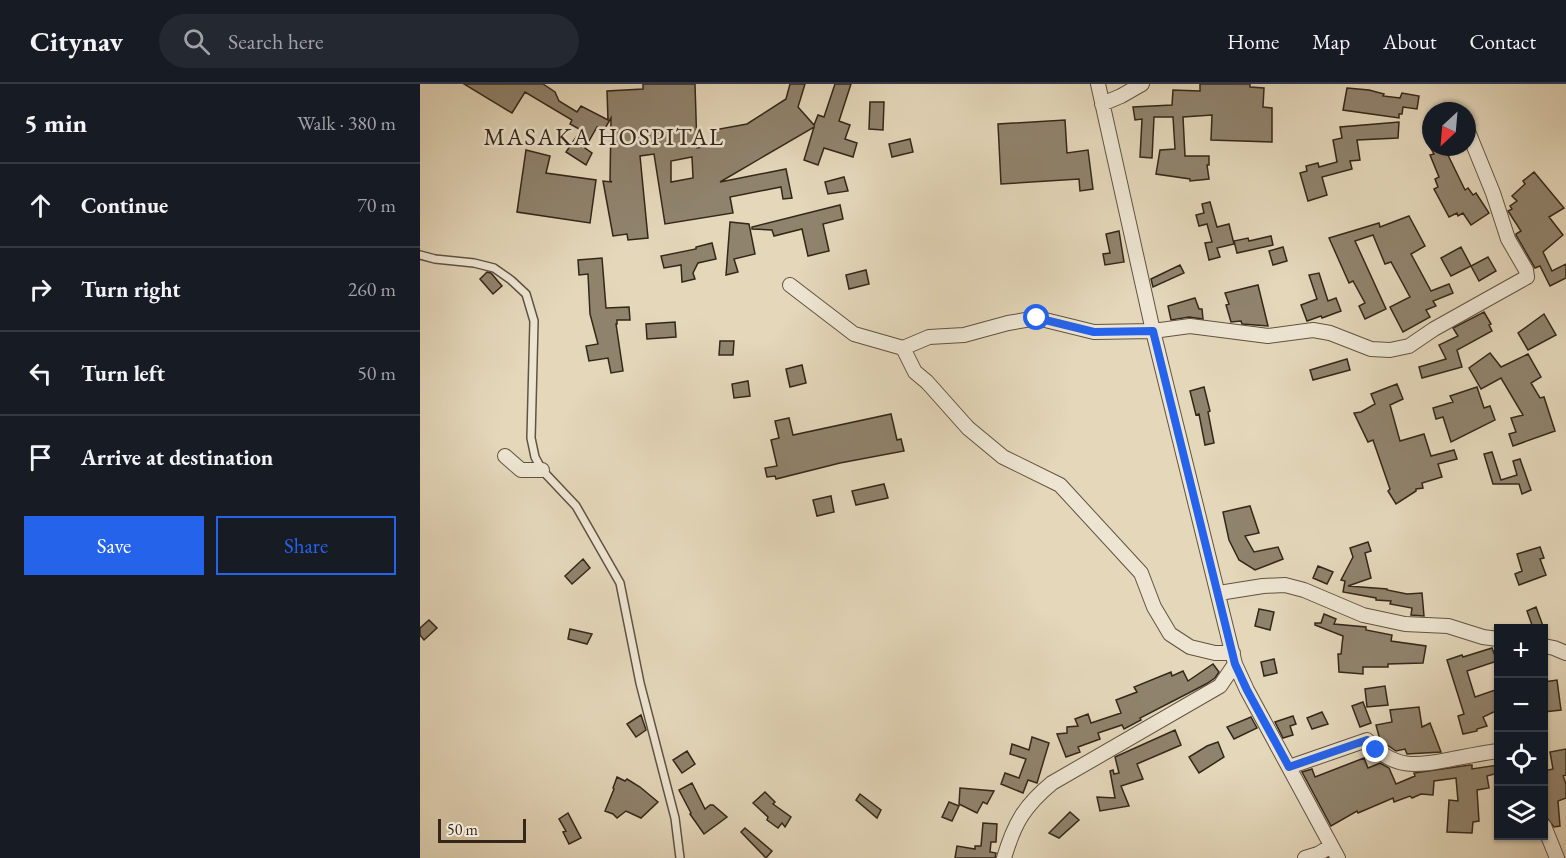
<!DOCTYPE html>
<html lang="en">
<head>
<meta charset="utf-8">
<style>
	:root { --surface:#171b24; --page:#242831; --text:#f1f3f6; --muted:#9ea1a6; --line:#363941; --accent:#2563eb }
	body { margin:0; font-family:"EB Garamond",serif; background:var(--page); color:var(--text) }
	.controls { position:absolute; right:18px; bottom:18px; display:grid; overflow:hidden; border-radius:0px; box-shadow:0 2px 4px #0004 }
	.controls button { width:54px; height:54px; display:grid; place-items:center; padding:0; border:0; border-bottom:2px solid var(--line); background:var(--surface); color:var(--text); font:30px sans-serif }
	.compass { position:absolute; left:1002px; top:18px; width:54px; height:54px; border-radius:50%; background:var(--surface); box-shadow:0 2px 4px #0004; rotate:206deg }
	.scale { position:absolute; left:18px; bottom:15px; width:88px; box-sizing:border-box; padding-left:6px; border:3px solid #342719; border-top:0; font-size:16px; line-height:21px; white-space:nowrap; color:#342719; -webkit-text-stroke:4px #ede5d2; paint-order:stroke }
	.stop { position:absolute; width:18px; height:18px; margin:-14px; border:4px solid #2563eb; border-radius:50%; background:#fff }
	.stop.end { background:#2563eb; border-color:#fff; box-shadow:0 2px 6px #0008 }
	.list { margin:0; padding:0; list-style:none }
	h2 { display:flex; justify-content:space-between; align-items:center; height:78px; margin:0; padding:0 24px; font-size:26px }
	h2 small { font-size:20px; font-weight:400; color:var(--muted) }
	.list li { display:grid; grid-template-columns:39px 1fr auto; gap:18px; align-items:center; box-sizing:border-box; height:84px; padding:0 24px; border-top:2px solid var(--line) }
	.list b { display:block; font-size:22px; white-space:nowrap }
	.list em { font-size:20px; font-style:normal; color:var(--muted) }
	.actions { display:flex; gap:12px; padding:18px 24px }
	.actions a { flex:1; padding:14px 0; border:2px solid var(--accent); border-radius:0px; text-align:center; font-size:21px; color:var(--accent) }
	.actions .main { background:var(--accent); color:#fff }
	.icon { flex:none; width:33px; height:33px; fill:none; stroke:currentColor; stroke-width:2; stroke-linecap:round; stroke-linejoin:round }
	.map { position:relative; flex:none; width:1146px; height:774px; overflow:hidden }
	header { display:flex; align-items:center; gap:36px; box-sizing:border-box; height:84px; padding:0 30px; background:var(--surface); border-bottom:2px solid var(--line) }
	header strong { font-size:28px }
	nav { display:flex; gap:33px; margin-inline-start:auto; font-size:21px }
	.search { width:420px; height:54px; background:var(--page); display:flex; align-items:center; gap:15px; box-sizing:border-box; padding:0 21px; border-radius:33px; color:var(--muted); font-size:22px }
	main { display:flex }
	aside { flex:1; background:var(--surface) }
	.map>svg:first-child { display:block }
	.building { fill:#90836d; stroke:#342719; stroke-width:1.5; fill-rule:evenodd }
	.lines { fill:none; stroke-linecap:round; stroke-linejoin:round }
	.lane-casing { stroke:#605341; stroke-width:10 }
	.street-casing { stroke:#605341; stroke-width:16 }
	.lane { stroke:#ede5d2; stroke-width:7 }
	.street { stroke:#ede5d2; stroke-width:14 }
	.route { stroke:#2563eb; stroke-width:8 }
	.labels { text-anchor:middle; stroke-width:5; stroke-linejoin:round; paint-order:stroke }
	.quarter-label { font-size:24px; letter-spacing:1.5px; fill:#342719; stroke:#ede5d2 }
</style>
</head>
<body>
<header>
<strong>Citynav</strong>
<div class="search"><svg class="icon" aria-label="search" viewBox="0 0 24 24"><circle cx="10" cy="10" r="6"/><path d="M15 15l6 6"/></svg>Search here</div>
<nav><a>Home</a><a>Map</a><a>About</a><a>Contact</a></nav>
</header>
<main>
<aside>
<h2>5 min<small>Walk · 380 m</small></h2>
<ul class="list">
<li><svg class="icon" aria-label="ahead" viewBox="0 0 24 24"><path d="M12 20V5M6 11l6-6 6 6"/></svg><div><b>Continue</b></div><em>70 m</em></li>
<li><svg class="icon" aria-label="right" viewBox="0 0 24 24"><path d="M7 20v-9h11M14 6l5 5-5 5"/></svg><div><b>Turn right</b></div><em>260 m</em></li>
<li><svg class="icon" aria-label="left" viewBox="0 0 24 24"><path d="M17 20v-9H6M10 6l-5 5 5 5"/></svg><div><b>Turn left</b></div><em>50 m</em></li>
<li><svg class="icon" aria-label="arrive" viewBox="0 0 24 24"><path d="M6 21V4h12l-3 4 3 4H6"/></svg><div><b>Arrive at destination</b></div></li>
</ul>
<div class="actions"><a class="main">Save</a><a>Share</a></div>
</aside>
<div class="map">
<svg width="1146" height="774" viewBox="0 0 1146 774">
	<rect width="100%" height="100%" fill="#e4d7ba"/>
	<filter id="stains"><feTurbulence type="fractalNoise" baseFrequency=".00333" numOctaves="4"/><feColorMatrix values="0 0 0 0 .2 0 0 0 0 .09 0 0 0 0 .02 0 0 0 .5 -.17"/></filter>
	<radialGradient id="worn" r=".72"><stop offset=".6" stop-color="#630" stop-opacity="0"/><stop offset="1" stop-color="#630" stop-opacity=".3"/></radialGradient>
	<path class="building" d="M44,0H123L135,8L139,17L157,28L161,22L188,36L187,7L223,5V0H275L277,64L297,61L294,46L327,40L366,15L370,0H385L378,23L394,41L398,31L404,33L415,0H431L419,37L430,41L425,55L437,59L433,73L404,64L398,81L384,76L394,43L300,98L366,85L372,114L363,115L361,103L310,113L313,129L245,140L234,70L220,72L228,154L208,156L207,150L193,152L183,97L192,98L190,97L191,34L184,46L177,43L165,64L172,69L166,81L146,68L161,46L150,40L152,36L105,8L92,29ZM272,73L273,94L251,98V77Z
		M780,0H830V3L844,4L843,23L852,24V58L791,56L792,31L763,33L765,72H789V81H787L789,95L770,97V95L736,90L740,66L755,65L753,33H734L732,74L720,73L722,35L715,36L713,23L752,21L753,6L780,7Z
		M927,4L949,6L964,10L963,12L980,14L982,9L999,12L997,25L983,23L982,30H979V34L923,26Z
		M450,18H464L463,46L449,45Z
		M645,36L647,69L668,66L673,105L660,107L659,95L581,100L578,40Z
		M979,38L978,54L937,56L940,76L930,77L932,85L902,93L907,111L888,117L880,89L887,87L886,82L898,79L899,83L917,78L913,56L922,54L920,43Z
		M490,55L493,68L472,73L469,60Z
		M1010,63H1024L1045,106L1048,104L1053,111L1056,109L1069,129L1051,141L1043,129L1038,132L1037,129L1029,133L1014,105L1018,103L1015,95L1019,93L1010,71L1014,70Z
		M106,66L130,72L126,89L176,96L170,139L97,128Z
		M1114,88L1144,124L1129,133L1143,151L1123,168L1132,187L1146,180V194L1130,202L1120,182L1115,184L1096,151V150L1101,147L1088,127L1092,125L1090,122L1097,117L1092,112L1105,100L1103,97Z
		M424,93L428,107L408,110L405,98Z
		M790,118L797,143L809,140L814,160L797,164L800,173L789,176L785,159L792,158L787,140L779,142L776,131L784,129L782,120Z
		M420,121L423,135L403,140L409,167L388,172L382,145L354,152L352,146L332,145V143Z
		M989,132L1005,162L991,170L1011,207L1029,200L1033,209L1013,217L1016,222L1006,226L1010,233L983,248L970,223L990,213L971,178L965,180L953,151L935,157L966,225L945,235L939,222L945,219L933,197L929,199L909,154L959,139L960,143Z
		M310,138L329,140L335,170L314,175L318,188L306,191Z
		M699,147L704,178L685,181L683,170L690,169L686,150Z
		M851,152L853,161L817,169L814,157L828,154L829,157Z
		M292,159L296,175L278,179L273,189L275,195L262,198L261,181L244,184L241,172L276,165V163Z
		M863,163L867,177L853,181L849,167Z
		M1041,163L1051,182L1031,192L1021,174Z
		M1068,173L1076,187L1059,197L1051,182Z
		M182,174L186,224L209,223L210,236H197V240H196L203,287L191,289L188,274L169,277L166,262L178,260L170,230L168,190L159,191L158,176Z
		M760,181L764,189L733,203L731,195Z
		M446,186L449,200L429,205L426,191Z
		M67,188L71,189L82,202L73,210L60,195Z
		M899,189L908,217L916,214L921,227L902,234L901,232L887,237L881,221L897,215L889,191Z
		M838,201L848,242L822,240L821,237L811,238L806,221L809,220L805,209Z
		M775,214L779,225H782L783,235L769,233L751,236L748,222Z
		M1064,228L1071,240L1069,241L1072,247L1037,266L1042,283L1002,294L999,283L1026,275L1019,261L1038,252L1033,244Z
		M1124,230L1136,251L1108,266L1098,249Z
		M255,238L256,253L227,255L226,240Z
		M300,257H314L313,271H299Z
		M1070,269L1081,283L1108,270L1121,293L1111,299L1120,314L1124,313L1135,347L1093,362L1089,350L1096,348L1091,334L1103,331L1081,294L1061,305L1049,284Z
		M927,275L930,286L893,296L890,286Z
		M382,281L386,299L370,303L366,285Z
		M328,297L330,312L314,314L312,300Z
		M977,300L983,315L970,321L980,357L1004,350L1011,372L1034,366L1037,375L1018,380L1022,393L1002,399L1003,404L996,405V407L976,420L968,407L970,405L953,356L948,358L934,329L941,328L955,320L951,310Z
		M784,303L790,327L788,328L794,359L785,361L779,330L776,331L770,307Z
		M1057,303L1064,324L1070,322L1075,336L1031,358L1023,333L1016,335L1013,324L1033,318L1030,312Z
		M471,330L477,356L481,355L484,367L420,379L356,395L355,392L347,393L345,384L357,382L351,356L359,354L355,337L369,334L373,351Z
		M1072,368L1081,396L1097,391L1093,377L1100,375L1111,406L1102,410L1099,400H1073L1064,370Z
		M464,400L468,414L436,421L432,407Z
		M411,412L414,428L397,432L393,416Z
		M830,422L839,449L825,452L834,468L858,463L863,475L835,486L819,476L809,456L803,428Z
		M948,458L951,467L945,469L951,494L928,502L967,505V506L987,510L1002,509L1004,532L991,531L992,524L970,520L971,517L956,516V514L923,508L925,497L921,496L933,473L930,464Z
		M1120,463L1124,474L1120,475L1126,491L1099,501L1095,490L1102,487L1097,470Z
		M163,475L170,484L152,500L145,492Z
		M898,482L913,488L907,500L893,494Z
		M1116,523L1123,542L1113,544L1107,527Z
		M839,525L854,528L850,546L835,542Z
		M904,530L916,535L914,540L946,543V546L972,551L971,557L1006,562L1003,579L968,580V583H943V590L919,588L918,570H921L923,552L895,541V539H901Z
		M9,536L17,544L4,556L0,551V544Z
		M150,545L172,550L167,560L148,555Z
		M1072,564L1077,577L1047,587L1055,613L1078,605V626L1063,633L1067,642L1057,645V647L1043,650L1038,632L1044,630L1027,576L1042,571L1043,573Z
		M854,575L857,589L844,592L841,578Z
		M793,580L799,588L795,594L786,600L720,634L721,636L704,645L702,641L678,649L680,655L658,663L660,668L646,673L637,650L647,649V643L658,642L655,635L668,630L671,639L701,629L696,616L717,608L714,603L751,588L752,592L763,587L768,597Z
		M1137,596L1141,626L1124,628V598Z
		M965,602L968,621L947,623L945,605Z
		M943,618L951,639L940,643L932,622Z
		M999,623L1002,643L1010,639L1021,668L987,670L985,665L976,667L960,656L956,641L972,638L970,626Z
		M902,628L908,640L892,645L887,634Z
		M221,631L226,646L216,653L207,640Z
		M873,632L876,640L870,642L873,651L863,654L855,638Z
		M831,633L837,644L814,655L807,643Z
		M755,646L761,661L717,680L723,695L701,702L709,722L680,727L677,713L695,714L690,687L693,686L694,690L699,689L695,673Z
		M612,653L629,659L617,699L608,696L603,709L581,700L585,689L599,694L606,675L590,670L592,660L609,666Z
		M798,658L804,673L779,689L769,673L787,662Z
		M1146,665V691L1143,692L1146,700V714L1138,717L1140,742L1134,743L1127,734L1126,719L1124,720V687L1133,685L1130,668Z
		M267,667L275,680L262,689L253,676Z
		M944,674L948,684L960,679L969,684L976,700L995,692L994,689L1050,681H1052V685L1078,681V689L1067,692L1069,704L1057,706L1059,737L1053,738L1052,749L1027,748L1029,716L1038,717L1036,694L1014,697L1013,711L1001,710L992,714L990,712L974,718L973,714L938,729L937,727L911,742L882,688L892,685L895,693Z
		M197,693L205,697L207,695L220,703L238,718L221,734L206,727L197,734L193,730L185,727L194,705L193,704Z
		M272,699L285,725L290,721H293L307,733L284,750L270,730L271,729L259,706Z
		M540,704L574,707L567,720L563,718L557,729L539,720Z
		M345,708L355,718L353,720L371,733L365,743L362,739L358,744L347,736L348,733L333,719Z
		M440,710L461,726L457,734L436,716Z
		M529,718L539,722L532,737L522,733Z
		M650,728L659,736L639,754L629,749Z
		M148,729L161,754L149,760L143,748L146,747L139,735Z
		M563,739L577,740L576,758H571L570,768L576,769L575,774H535L537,762L555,765V762H561Z
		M325,744L352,767L346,774L321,748Z"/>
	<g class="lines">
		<g class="lane-casing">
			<path id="lane" d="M0,171L15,175L54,179L74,184L91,196L106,210L114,237L111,354L115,373L122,386L156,422L200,499L220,599L255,734L260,774"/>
		</g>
		<g class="street-casing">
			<path id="street" d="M678,0L733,247L815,580L827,606L918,774
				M682,20L701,12L722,0
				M370,201L434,250L483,264L495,288L507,298L548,344L583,373L640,401L721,489L734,523L750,550L770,563L795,569H813
				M483,264L509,253L544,251L588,239L617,234L674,248L733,247L770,242L848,252L893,246L910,249L951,265L970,266L989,262L1014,245L1107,193L1106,186L1088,155L1073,109L1047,45
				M85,372L101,386H122
				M799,509L843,502L865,501L884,506L943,531L985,540L1028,542L1063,553L1078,555
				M1124,562L1134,564L1146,569
				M869,683L947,656C974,686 995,682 1032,675C1048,672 1063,669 1078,667
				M1124,742L1137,774
				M584,774C594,740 604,722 632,699L800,602L815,580
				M885,774L898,770L911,762"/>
		</g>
		<use href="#lane" class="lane"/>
		<use href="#street" class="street"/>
	</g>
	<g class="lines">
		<path class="route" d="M617,234L674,248L733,247L815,580L827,606L869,683L947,656L956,666"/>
	</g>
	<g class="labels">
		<g class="quarter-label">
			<text x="184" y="61">MASAKA HOSPITAL</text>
		</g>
	</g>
	<rect width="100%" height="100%" filter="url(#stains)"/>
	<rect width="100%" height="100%" fill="url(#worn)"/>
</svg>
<div class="controls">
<button>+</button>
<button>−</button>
<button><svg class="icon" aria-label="locate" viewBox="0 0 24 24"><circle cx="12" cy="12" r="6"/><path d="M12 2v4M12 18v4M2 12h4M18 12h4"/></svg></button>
<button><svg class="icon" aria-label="layers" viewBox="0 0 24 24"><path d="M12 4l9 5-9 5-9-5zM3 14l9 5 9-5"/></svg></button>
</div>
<svg class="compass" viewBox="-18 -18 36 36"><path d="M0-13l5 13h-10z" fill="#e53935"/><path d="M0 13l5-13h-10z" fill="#9ea1a6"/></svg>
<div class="scale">50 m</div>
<div class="stop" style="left:617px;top:234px"></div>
<div class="stop end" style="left:956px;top:666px"></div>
</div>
</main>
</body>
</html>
